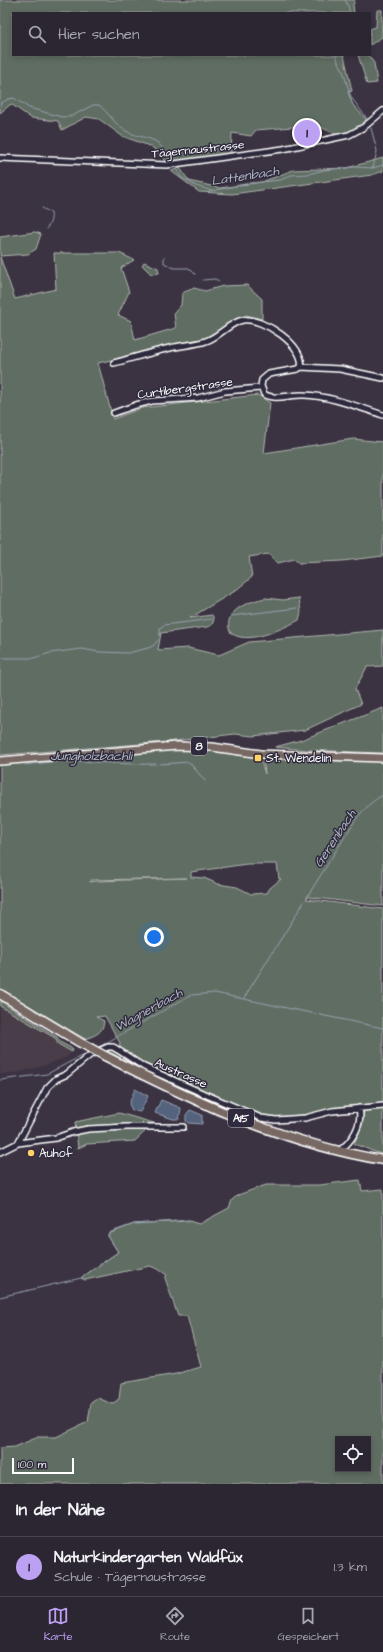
<!DOCTYPE html>
<html lang="de">
<head>
<meta charset="utf-8">
<style>
	:root { --surface:#2c2632; --page:#38323e; --text:#f1f3f6; --muted:#a6a5ac; --line:#48434d; --accent:#bca0f2 }
	body { margin:0; font-family:"Architects Daughter",sans-serif; background:var(--page); color:var(--text) }
	.controls { position:absolute; right:12px; bottom:12px; display:grid; overflow:hidden; border-radius:0px; box-shadow:0 2px 6px #0003 }
	.controls button { width:36px; height:36px; display:grid; place-items:center; padding:0; border:0; border-bottom:1px solid var(--line); background:var(--surface); color:var(--text); font:20px sans-serif }
	.scale { position:absolute; left:12px; bottom:10px; width:62px; box-sizing:border-box; padding-left:4px; border:2px solid #fff; border-top:0; font-size:11px; line-height:14px; white-space:nowrap; color:#fff; -webkit-text-stroke:3px #2f2a3d; paint-order:stroke }
	.you { position:absolute; left:154px; top:937px; width:14px; height:14px; margin:-10px; border:3px solid #fff; border-radius:50%; background:#1a73e8; box-shadow:0 0 0 6px #1a73e833 }
	.badge { display:grid; place-items:center; width:26px; height:26px; border-radius:50%; background:var(--accent); color:#111; font-size:13px; font-weight:700 }
	.pin { position:absolute; translate:-50% -50%; border:2px solid #fff; box-shadow:0 1px 4px #0006 }
	.list { margin:0; padding:0; list-style:none }
	h2 { display:flex; justify-content:space-between; align-items:center; height:52px; margin:0; padding:0 16px; font-size:17px }
	h2 small { font-size:13px; font-weight:400; color:var(--muted) }
	.list li { display:grid; grid-template-columns:26px 1fr auto; gap:12px; align-items:center; box-sizing:border-box; height:60px; padding:0 16px; border-top:1px solid var(--line) }
	.list b { display:block; font-size:15px; white-space:nowrap }
	.list p { margin:0; font-size:13px; white-space:nowrap; color:var(--muted) }
	.list em { font-size:13px; font-style:normal; color:var(--muted) }
	.icon { flex:none; width:22px; height:22px; fill:none; stroke:currentColor; stroke-width:2; stroke-linecap:round; stroke-linejoin:round }
	.map { position:relative; flex:none; width:383px; height:1484px; overflow:hidden }
	.search { position:absolute; background:var(--surface); box-shadow:0 2px 6px #0003; left:12px; right:12px; top:12px; height:44px; display:flex; align-items:center; gap:10px; box-sizing:border-box; padding:0 14px; border-radius:0px; color:var(--muted); font-size:15px }
	.sheet { height:112px; background:var(--surface) }
	nav { display:flex; justify-content:space-around; align-items:center; box-sizing:border-box; height:56px; border-top:1px solid var(--line); background:var(--surface); font-size:11px; color:var(--muted) }
	nav a { display:grid; justify-items:center; gap:2px }
	nav .on { color:var(--accent) }
	.map>svg:first-child { display:block }
	.built { fill:#493d49 }
	.green { fill:#616d62; stroke:#b0b6b0; fill-rule:evenodd }
	.water { fill:#53627d; stroke:#98a1b1 }
	.lines { fill:none; stroke-linecap:round; stroke-linejoin:round }
	.stream { stroke:#98a1b1; stroke-width:1 }
	.minor-casing { stroke:#fff; stroke-width:8 }
	.major-casing { stroke:#fff; stroke-width:10 }
	.highway-casing { stroke:#fff; stroke-width:11 }
	.minor { stroke:#2f2a3d; stroke-width:5 }
	.major { stroke:#776864; stroke-width:7 }
	.highway { stroke:#776864; stroke-width:8 }
	.highway-bridge-casing { stroke:#fff; stroke-width:11; stroke-linecap:butt }
	.highway-bridge { stroke:#776864; stroke-width:8 }
	.poi-dot { fill:#ffd166; stroke:#2f2a3d; stroke-width:1.5 }
	.labels { text-anchor:middle; stroke-width:3; stroke-linejoin:round; paint-order:stroke }
	.shield { fill:#2f2a3d; stroke:#c1bfc5; stroke-width:1 }
	.shield-label { font-size:11px; font-weight:bold; fill:#fff }
	.street-label { font-size:12px; fill:#fff; stroke:#2f2a3d }
	.poi-label { font-size:12px; fill:#fff; stroke:#2f2a3d; text-anchor:start }
	.water-label { font-size:13px; font-style:italic; fill:#b2b8c4; stroke:#2f2a3d }
</style>
</head>
<body>
<div class="map">
<svg width="383" height="1484" viewBox="0 0 383 1484">
	<rect width="100%" height="100%" fill="#3b3342"/>
	<filter id="ink" filterUnits="userSpaceOnUse"><feTurbulence type="fractalNoise" baseFrequency=".025" numOctaves="2"/><feDisplacementMap in="SourceGraphic" scale="8" xChannelSelector="R" yChannelSelector="G"/><feConvolveMatrix kernelMatrix="1 2 1 2 8 2 1 2 1" color-interpolation-filters="sRGB"/></filter>
	<g filter="url(#ink)">
		<path class="built" d="M0,1006L55,1038L58,1044L72,1052L67,1057L43,1066L20,1072L0,1074Z"/>
		<path class="green" d="M0,0H355L353,5L354,13H13V55H344L352,91L348,92L353,105L366,119V123L353,131L337,135L321,127L305,126L256,130L251,136L232,133L231,154L167,162L152,147L122,136L99,119L86,117L62,130L58,121L31,118L11,104L0,113Z
			M377,10H382V37L370,45V29L376,27Z
			M358,55H368L374,63L377,83L367,84Z
			M383,158V171L372,175L232,194L199,192L171,171L180,168L189,181L220,188L262,182L293,170L347,168Z
			M35,232L41,234L36,249L28,254L0,256V237Z
			M54,253H119L134,260L121,268L129,292L118,315L131,321L135,340L176,328L174,313L181,305L182,293L194,288L205,291L223,286L247,285L262,299V319L246,315L203,339L98,363L113,419L142,408L258,395L270,403L264,453L353,439L383,442V556L342,561L299,563L294,559L278,563L268,554L249,557L252,577L235,591L190,618L212,615L214,619L212,625L207,627L161,633L158,650L188,648L219,655L249,642L383,630V666L367,667L355,689L361,704L305,730L253,736L235,734L165,742L0,755V257L15,299L56,289Z
			M144,262L158,268L159,273L151,274L142,265Z
			M266,598L283,600L299,598L301,612L299,620C284,628 246,647 230,632C222,610 250,601 266,598Z
			M383,708V753L307,750L275,747L301,740Z
			M178,749L211,750L260,758L265,774L263,757L383,760V906L308,897L306,899L383,909V1106L332,1111L305,1118H261L144,1067L118,1050L120,1043L105,1016L96,1017L104,1021C103,1033 96,1035 85,1039L0,989V764ZM247,864H277L279,879H281L270,888L267,893L251,894L237,887L218,884L204,878L191,877V872ZM187,878L96,881L90,882L91,880Z
			M0,1001L57,1037L60,1042L73,1049L72,1052L58,1044L55,1038L0,1006Z
			M112,1050L141,1067L172,1082L169,1083L107,1051Z
			M383,1108V1154H381L354,1144L362,1125L364,1110Z
			M119,1113L154,1123L135,1141L87,1144L78,1148L75,1122Z
			M360,1180L362,1191L383,1189V1484H0V1448L15,1447L38,1437H56L88,1422L91,1403L98,1398L112,1404L119,1399L121,1383L176,1374L201,1367L187,1316H178L165,1278L167,1275L158,1269L150,1266L85,1280L81,1278L118,1252L108,1236V1234L134,1224L148,1223L189,1221L199,1224L229,1208L232,1200L238,1195L266,1185H319ZM338,1439H368V1469H338Z"/>
		<path class="water" d="M135,1089L148,1096L140,1112L132,1110L129,1104Z
			M161,1100L181,1108L179,1119H173L155,1113Z
			M190,1110L202,1115V1124L188,1123L186,1121V1115Z"/>
		<g class="lines">
			<path class="stream" d="M345,0L348,6L350,13
				M336,55L338,62L342,68L351,97L368,120
				M0,104L8,99L14,98L29,108L62,117L72,116L93,105H99C109,113 114,124 126,131C136,137 151,137 158,143C163,148 167,156 171,162
				M371,128L377,151L373,168
				M174,166L181,177L196,186L212,191L250,183L281,180L291,175L308,174L324,170L354,167L373,168L383,165
				M42,208L51,213C52,220 50,224 46,229
				M164,257V263L174,268H189L195,274
				M203,280L215,279L219,281
				M231,616L297,608
				M160,636V628L164,625L212,619
				M0,658H34L50,653L82,649L99,652L128,653L148,648L153,646L158,640
				M160,764L189,762L205,781
				M25,765C48,762 71,760 94,762C115,763 135,765 156,764
				M307,897L356,819C364,809 372,801 383,795
				M244,998L304,902
				M97,1048L191,995L215,993L383,1028
				M0,1080L47,1074L89,1052
				M0,1297L81,1278L118,1252L108,1236L111,1232L134,1224L190,1220"/>
			<g class="minor-casing">
				<path id="minor" d="M0,158L167,165L283,149L349,135L364,127L383,111
					M114,363C133,358 152,352 170,348C182,345 195,345 206,341C219,337 230,322 243,320C262,317 306,346 301,367L298,369L269,374L262,380L261,386L264,394C274,401 292,394 304,395C331,396 358,407 383,415
					M301,367L340,369L383,378
					M114,413L136,405L152,401L198,398L225,391L261,388
					M18,1143L47,1088L56,1079L67,1074L90,1055L108,1047H113L118,1050L144,1067L202,1093L261,1118L276,1120L291,1119L305,1118L332,1111L383,1106
					M339,1151C352,1141 363,1125 359,1108
					M0,1152L18,1143L56,1138L73,1132L88,1129L127,1127H183"/>
			</g>
			<g class="major-casing">
				<path id="major" d="M0,761L177,746L212,747L261,754L383,758"/>
			</g>
			<g class="highway-casing">
				<path id="highway" d="M0,994L79,1042
					M105,1056C193,1101 285,1144 383,1160"/>
			</g>
			<use href="#minor" class="minor"/>
			<use href="#major" class="major"/>
			<use href="#highway" class="highway"/>
			<g class="highway-bridge-casing">
				<path id="highway-bridge" d="M79,1042L105,1056"/>
			</g>
			<use href="#highway-bridge" class="highway-bridge"/>
		</g>
	</g>
	<g class="poi-dot">
		<rect x="254" y="754" width="8" height="8" rx="2"/>
		<circle cx="31" cy="1153" r="4"/>
	</g>
	<g class="labels">
		<g class="shield">
			<rect x="191" y="737" width="16" height="18" rx="3"/>
			<rect x="228" y="1109" width="26" height="18" rx="3"/>
		</g>
		<g class="shield-label">
			<text x="199" y="750">8</text>
			<text x="241" y="1122">A15</text>
		</g>
		<g class="street-label">
			<text transform="translate(198 149) rotate(-6)" y="4">Tägernaustrasse</text>
			<text transform="translate(185 388) rotate(-8)" y="4">Curtibergstrasse</text>
			<text transform="translate(181 1073) rotate(24)" y="4">Austrasse</text>
		</g>
		<g class="poi-label">
			<text x="266" y="762">St. Wendelin</text>
			<text x="39" y="1157">Auhof</text>
		</g>
		<g class="water-label">
			<text transform="translate(245 175) rotate(-9)" y="5">Lattenbach</text>
			<text x="91" y="760">Jungholzbächli</text>
			<text transform="translate(334 838) rotate(-57)" y="5">Gerenbach</text>
			<text transform="translate(148 1009) rotate(-29)" y="5">Wagnerbach</text>
		</g>
	</g>
</svg>
<div class="controls">
<button><svg class="icon" aria-label="locate" viewBox="0 0 24 24"><circle cx="12" cy="12" r="6"/><path d="M12 2v4M12 18v4M2 12h4M18 12h4"/></svg></button>
</div>
<div class="scale">100 m</div>
<div class="you"></div>
<div class="pin badge" style="left:307px;top:133px">1</div>
<div class="search"><svg class="icon" aria-label="search" viewBox="0 0 24 24"><circle cx="10" cy="10" r="6"/><path d="M15 15l6 6"/></svg>Hier suchen</div>
</div>
<section class="sheet">
<h2>In der Nähe<small></small></h2>
<ul class="list">
<li><span class="badge">1</span><div><b>Naturkindergarten Waldfüx</b><p>Schule · Tägernaustrasse</p></div><em>1.3 km</em></li>
</ul>
</section>
<nav>
<a class="on"><svg class="icon" aria-label="map" viewBox="0 0 24 24"><path d="M3 6l6-2 6 2 6-2v14l-6 2-6-2-6 2zM9 4v14M15 6v14"/></svg>Karte</a>
<a><svg class="icon" aria-label="directions" viewBox="0 0 24 24"><path d="M12 3l9 9-9 9-9-9zM9 14v-3h6M13 9l2 2-2 2"/></svg>Route</a>
<a><svg class="icon" aria-label="saved" viewBox="0 0 24 24"><path d="M7 4h10v16l-5-4-5 4z"/></svg>Gespeichert</a>
</nav>
</body>
</html>
